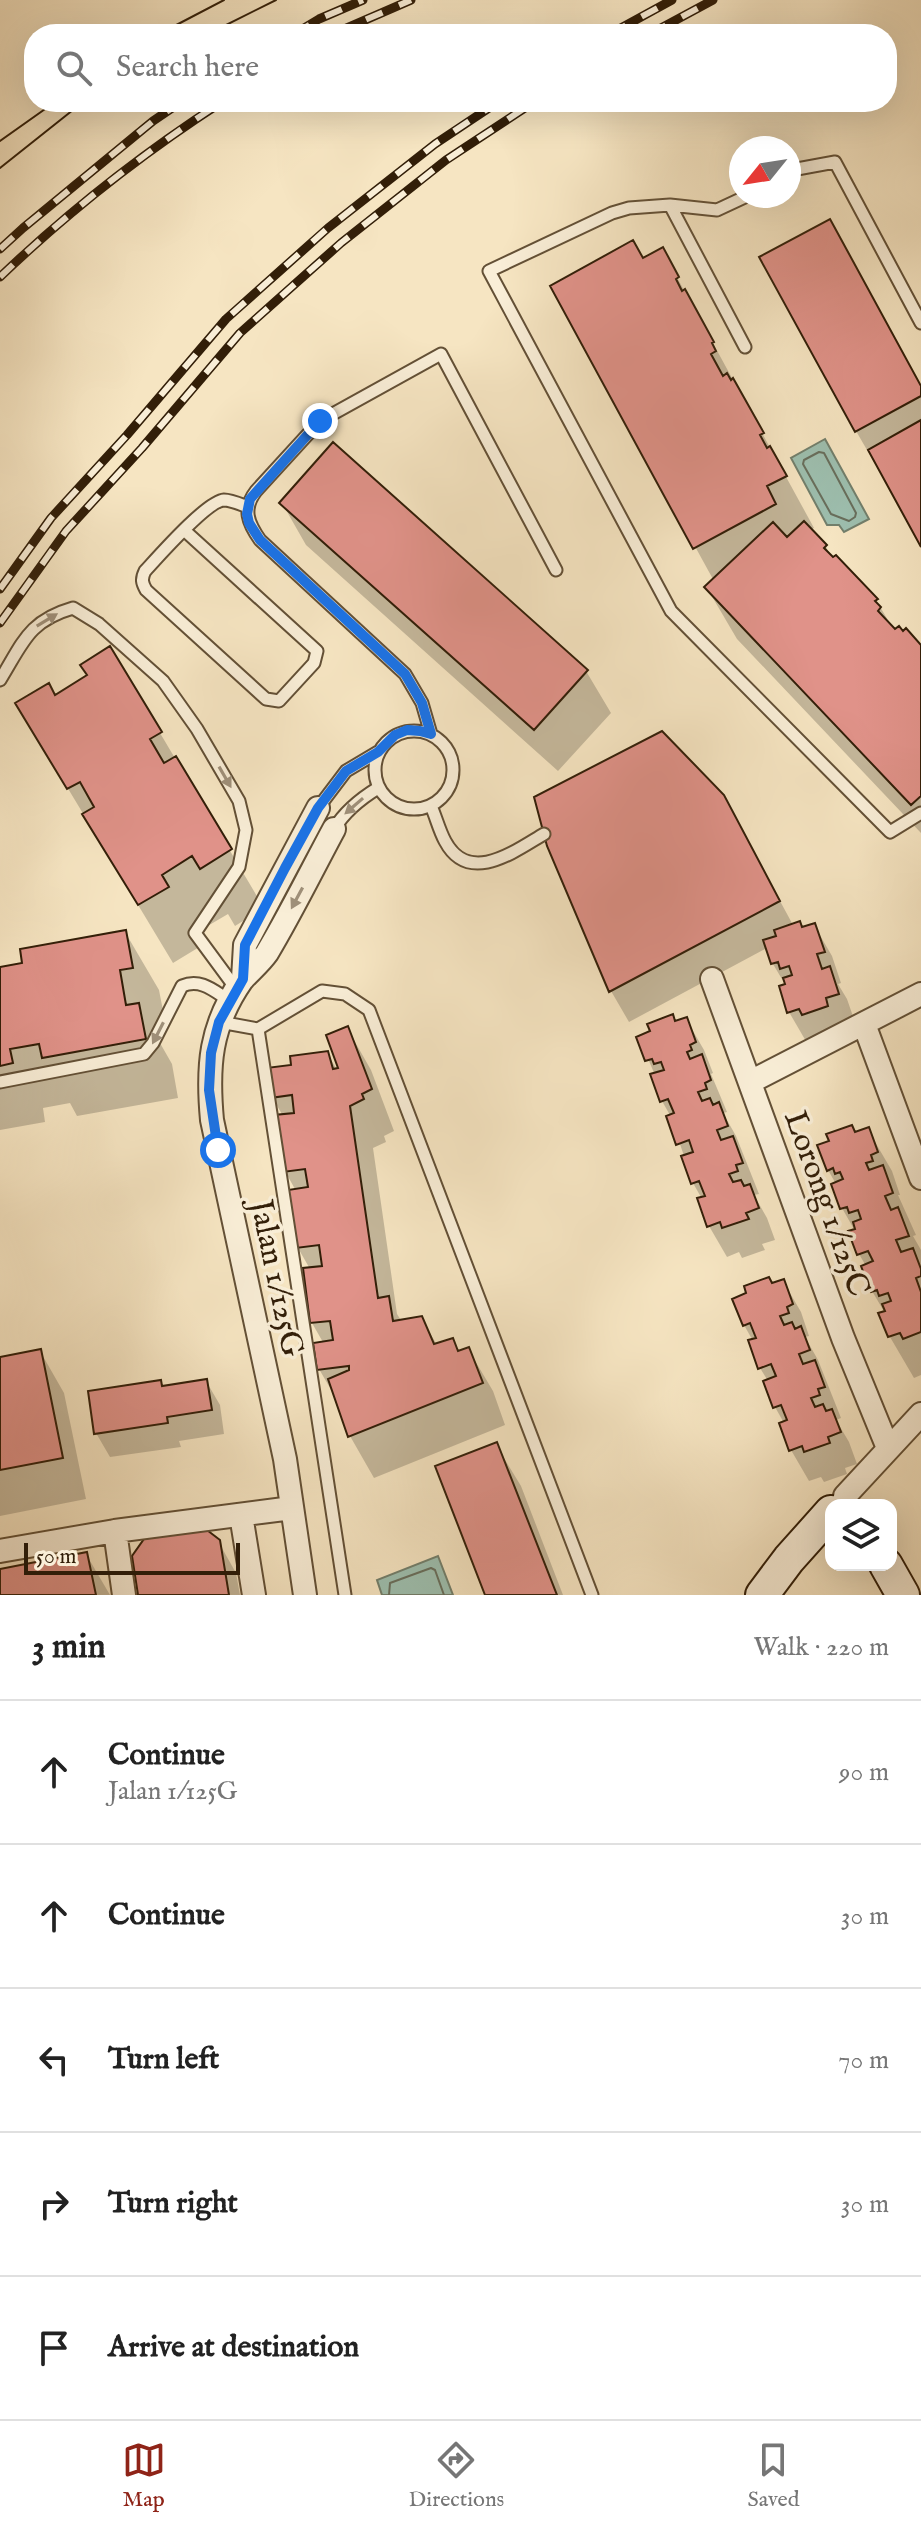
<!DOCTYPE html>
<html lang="en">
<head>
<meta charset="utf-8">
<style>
	:root { --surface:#fff; --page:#f6f6f6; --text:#222; --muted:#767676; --line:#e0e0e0; --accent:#8f2418 }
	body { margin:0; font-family:"IM FELL English",serif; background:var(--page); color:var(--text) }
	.controls { position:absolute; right:24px; bottom:24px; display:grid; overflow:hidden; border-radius:16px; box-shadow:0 8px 32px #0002 }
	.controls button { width:72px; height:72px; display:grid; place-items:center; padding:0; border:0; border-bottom:2px solid var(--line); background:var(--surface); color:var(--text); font:40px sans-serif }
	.compass { position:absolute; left:729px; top:136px; width:72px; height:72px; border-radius:50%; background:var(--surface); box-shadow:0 8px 32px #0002; rotate:240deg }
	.scale { position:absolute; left:24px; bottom:20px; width:216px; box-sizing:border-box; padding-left:8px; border:4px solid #321e08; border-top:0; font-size:22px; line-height:28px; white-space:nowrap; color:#321e08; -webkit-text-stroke:6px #f9eed7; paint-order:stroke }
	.stop { position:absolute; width:24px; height:24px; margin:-18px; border:6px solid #1a73e8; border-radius:50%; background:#fff }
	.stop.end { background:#1a73e8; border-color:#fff; box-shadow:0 2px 8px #0008 }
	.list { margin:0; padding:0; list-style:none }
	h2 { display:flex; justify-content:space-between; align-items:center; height:104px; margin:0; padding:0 32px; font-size:34px }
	h2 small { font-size:26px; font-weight:400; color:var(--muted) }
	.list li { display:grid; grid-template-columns:52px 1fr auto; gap:24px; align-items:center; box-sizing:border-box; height:144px; padding:0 32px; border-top:2px solid var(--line) }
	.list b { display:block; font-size:30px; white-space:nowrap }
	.list p { margin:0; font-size:26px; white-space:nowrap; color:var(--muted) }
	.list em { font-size:26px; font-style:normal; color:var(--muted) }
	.icon { flex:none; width:44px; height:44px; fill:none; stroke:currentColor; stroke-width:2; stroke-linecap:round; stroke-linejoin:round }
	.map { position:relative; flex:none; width:921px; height:1595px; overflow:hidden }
	.search { position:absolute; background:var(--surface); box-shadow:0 8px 32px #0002; left:24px; right:24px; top:24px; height:88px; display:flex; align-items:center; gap:20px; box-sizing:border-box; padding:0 28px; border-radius:32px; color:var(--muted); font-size:30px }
	.sheet { height:824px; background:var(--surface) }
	nav { display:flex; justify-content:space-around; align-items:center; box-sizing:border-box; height:112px; border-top:2px solid var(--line); background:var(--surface); font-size:22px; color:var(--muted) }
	nav a { display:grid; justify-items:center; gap:4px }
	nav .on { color:var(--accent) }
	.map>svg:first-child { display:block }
	.water { fill:#9dbfaf; stroke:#727f6c; stroke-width:2 }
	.shadow { fill:#0003 }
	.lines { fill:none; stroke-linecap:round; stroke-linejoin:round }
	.shore { stroke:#686e5c; stroke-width:2 }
	.building { fill:#e09289; stroke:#321e08; stroke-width:2 }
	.lane-casing { stroke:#635036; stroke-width:15 }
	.street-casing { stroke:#635036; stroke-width:26 }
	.secondary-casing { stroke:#321e08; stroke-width:36 }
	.lane { stroke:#f9eed7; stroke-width:11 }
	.street { stroke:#f9eed7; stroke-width:22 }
	.secondary { stroke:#f9eed7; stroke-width:32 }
	.tram { stroke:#321e08; stroke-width:2 }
	.rail-casing { stroke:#321e08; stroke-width:9 }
	.rail { stroke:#f9eed7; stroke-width:6; stroke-dasharray:18; stroke-linecap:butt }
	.oneway { fill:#9f907a }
	.route { stroke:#1a73e8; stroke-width:10 }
	.labels { text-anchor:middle; stroke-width:7; stroke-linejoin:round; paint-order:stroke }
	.street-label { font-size:32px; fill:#321e08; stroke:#f9eed7 }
</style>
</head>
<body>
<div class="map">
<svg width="921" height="1595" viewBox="0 0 921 1595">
	<rect width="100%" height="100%" fill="#f6e5c2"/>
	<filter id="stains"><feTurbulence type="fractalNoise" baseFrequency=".0025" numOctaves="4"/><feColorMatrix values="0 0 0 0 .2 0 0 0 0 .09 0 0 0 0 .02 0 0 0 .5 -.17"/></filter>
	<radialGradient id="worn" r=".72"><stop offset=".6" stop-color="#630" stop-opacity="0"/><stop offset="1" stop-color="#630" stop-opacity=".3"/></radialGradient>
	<path class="water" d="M825,439L869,519L844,532L839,525H827L791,458Z
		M438,1556L453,1595H382L377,1580Z"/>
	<path class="shadow" d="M662,250L814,528L810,530L826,547L833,560L876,600L895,632L921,648V833L737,639L707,588L714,581L552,286L642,261Z
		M921,388V543L856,431Z
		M282,503L586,671L611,713L558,771L306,545Z
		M55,697L160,733L264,908L235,926L228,914L194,934L201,946L173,963L52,762Z
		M741,829L793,925L803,929L814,925L832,956L841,983L838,984L847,999L856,1025L807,1043L789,1012L786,986L773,964L767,948L629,1022L611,991Z
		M125,932L159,990L166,1026L152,1029L172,1064L178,1098L77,1116L70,1103L43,1108L45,1122L0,1130V969L25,964Z
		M686,1019L704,1050L713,1073L711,1074L727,1112L723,1113L736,1136L759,1194L754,1195L767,1218L775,1240L762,1244L765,1250L742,1258L739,1252L727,1257L709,1226L702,1199L693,1183L671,1117L662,1101L653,1075H655L639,1038Z
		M347,1028L371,1070L394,1131L384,1136L386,1142L373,1148L397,1314L402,1322L421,1318L437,1345L452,1340L459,1352L468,1349L493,1391L505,1425L374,1478L350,1436L337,1400L319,1369L324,1344L312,1323L310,1269L298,1248L296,1191L285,1171L283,1116L272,1097L293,1066L327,1053L340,1075Z
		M868,1130L892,1171L900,1195H898L916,1235L913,1236L921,1250V1375L914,1378L890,1337L881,1315L885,1313L872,1291L866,1266L859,1254L855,1231L842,1208L836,1184L828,1170L855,1134Z
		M783,1281L801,1312L809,1336L805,1337L818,1360L841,1418L836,1420L849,1442L857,1464L845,1468L847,1474L824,1482L821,1477L809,1481L791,1450L781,1424L784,1423L775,1407L768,1381L760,1368L753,1341L744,1325L772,1285Z
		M40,1351L64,1393L86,1499L0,1516V1359Z
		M206,1381L220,1405L224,1434L179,1441L181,1447L110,1457L96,1433L160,1382L163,1388Z
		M496,1445L521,1486L563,1595H487Z
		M218,1541L236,1573L240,1595H140Z
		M86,1554L110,1595H0V1571Z"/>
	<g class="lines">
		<path class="shore" d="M819,452L824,453L856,513L855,517L849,521L831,514L803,464L804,460Z
			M389,1595L390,1583L431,1568L435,1570L444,1595"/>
	</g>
	<path class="building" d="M830,219L921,386V396L855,432L759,257Z
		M633,240L643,258L663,247L679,277L676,279L682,291L685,289L714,342L712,343L716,351L711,354L723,376L727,373L731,380L733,378L764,433L760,435L767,448L770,446L787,476L767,486L776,504L693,549L550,286Z
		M921,420V547L868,450Z
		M333,442L588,670L534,730L279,503Z
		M804,521L827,545L824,548L833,557L836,555L878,599L875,601L881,607L878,611L895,629L899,626L903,631L906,628L921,645V796L911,805L704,587L773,522L787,537Z
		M110,646L162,732L150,739L164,763L176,756L232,849L200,869L192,856L162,875L169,887L138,905L82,814L94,807L80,782L67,789L15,703L49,683L55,695L87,675L80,665Z
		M662,731L724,795L780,901L609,992L547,846L534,797Z
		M800,921L802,927L815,923L825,952L817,954L822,969L830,966L839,994L826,998L828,1006L802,1015L799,1009L787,1013L779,986L785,984L783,978L792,975L789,966L780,969L778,962L771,964L763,940L776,936L774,930Z
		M126,930L133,968L120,970L126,1005L139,1003L146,1039L42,1058L39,1044L10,1049L13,1063L0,1066V967L22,963L20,949Z
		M673,1014L675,1021L687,1017L696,1042L690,1045L692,1050L687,1052L690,1059L702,1054L711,1080L705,1083L707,1089L698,1092L702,1101L710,1098L713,1105L719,1102L728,1126L717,1130L721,1140L733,1136L743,1163L736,1165L738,1171L729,1174L733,1182L741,1180L744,1186L750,1184L759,1208L746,1213L749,1219L722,1228L720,1222L707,1227L697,1198L705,1196L699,1181L691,1184L681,1156L693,1152L689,1140L676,1145L666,1116L674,1113L668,1099L660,1102L650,1074L664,1070L661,1062L654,1064L652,1059L645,1061L636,1037L650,1031L647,1024Z
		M348,1026L372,1089L362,1094L364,1099L350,1106L378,1298L389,1296L393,1321L422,1316L434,1344L453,1338L458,1351L469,1347L483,1383L348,1437L328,1379L349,1370V1366L317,1370L313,1343L333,1340L330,1321L310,1323L303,1268L322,1266L319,1245L296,1248L288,1190L308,1187L305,1169L283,1172L274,1115L294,1113L292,1095L270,1098L266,1068L291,1065L290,1056L328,1051L333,1069L338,1068L326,1035Z
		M852,1125L855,1132L869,1127L878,1152L871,1155L873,1161L866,1163L869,1170L883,1165L893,1193L885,1196L891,1210L898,1207L909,1236L896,1240L901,1252L913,1248L921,1269V1276L916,1278L921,1292V1332L903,1339L900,1333L888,1337L878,1313L885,1311L882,1304L891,1301L888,1293L879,1296L877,1290L871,1292L861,1266L873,1261L868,1251L857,1255L848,1231L855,1229L853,1222L861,1219L858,1210L849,1213L847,1207L840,1209L831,1184L843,1179L840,1172L835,1174L833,1168L827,1171L817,1145L829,1141L826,1134Z
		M769,1277L772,1283L784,1279L793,1304L787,1307L789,1313L780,1316L784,1325L792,1322L795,1329L801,1326L810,1350L799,1354L803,1364L815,1360L825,1387L818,1389L820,1395L811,1398L815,1407L823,1404L826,1411L832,1409L841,1432L828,1437L830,1443L804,1452L802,1446L789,1451L779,1423L787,1420L781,1405L773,1408L763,1381L776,1376L771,1364L758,1369L748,1340L756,1338L750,1323L743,1326L732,1299L746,1293L744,1286Z
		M41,1349L63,1458L0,1470V1357Z
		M207,1379L212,1410L167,1417L168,1423L94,1434L88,1391L161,1380L162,1386Z
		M497,1442L557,1595H485L435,1466Z
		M203,1527L220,1540L229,1595H138L132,1556L144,1539Z
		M87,1552L96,1595H0V1569Z"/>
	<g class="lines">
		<g class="lane-casing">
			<path id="lane" d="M789,174L797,169L835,162L921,323
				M747,196L717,210L670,205L629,208L612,213L489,271L671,611L890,832L921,813
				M670,205L745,347
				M184,530L317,651L314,663L279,701L266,699L146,590C142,583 141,579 145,571C158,557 207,501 224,500C231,500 240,504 248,507
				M0,680C23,643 28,621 73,608L99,624L163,681L197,729L239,801L246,830L239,867L195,933L237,990
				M375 770a39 39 0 1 1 78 0a39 39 0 1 1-78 0Z
				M431,734L422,703L405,674L260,540C248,523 242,509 256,491L320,421L441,354L556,570
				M431,806C436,817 439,830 445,841C469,886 515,851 544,834
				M318,808L346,771L378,752
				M334,829C345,811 360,799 378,788
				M220,1022L258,1029L322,991L345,994L369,1010L592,1595
				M258,1029L345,1595
				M0,1082L144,1054L153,1043L182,986C201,978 214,991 230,1001"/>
		</g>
		<g class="street-casing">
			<path id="street" d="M243,979L245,945L318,808
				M712,979L843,1338L888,1448
				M864,1024L921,1178
				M750,1082L921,994
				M845,1496L921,1414
				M241,1515L254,1595
				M115,1531L124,1595
				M0,1551L115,1531L292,1508
				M305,1595L285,1459L212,1120C207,1066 210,1026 242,980C250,971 260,963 267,953C291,913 312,870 334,829"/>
		</g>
		<g class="secondary-casing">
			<path id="secondary" d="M886,1565L903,1595
				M762,1595L789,1559L831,1512"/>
		</g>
		<use href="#lane" class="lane"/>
		<use href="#street" class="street"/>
		<use href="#secondary" class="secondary"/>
		<path class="tram" d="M159,34L224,0
			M208,34L276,0
			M0,141L55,102
			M0,168L83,102"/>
		<g class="rail-casing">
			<path id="rail" d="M294,34L319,19L363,0
				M333,34L411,0
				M610,34L672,0
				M650,34L713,0
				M0,249L23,228L153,121L181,102
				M0,277C68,212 143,153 222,102
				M0,589L51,518L127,435L226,319L328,228L435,144L498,102
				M0,623L66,531L142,448L240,333L341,243L446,160L534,102"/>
		</g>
		<use href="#rail" class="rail"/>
	</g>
	<defs><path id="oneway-solid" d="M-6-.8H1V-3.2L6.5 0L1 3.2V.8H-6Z" transform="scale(2)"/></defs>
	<g class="oneway">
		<use href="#oneway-solid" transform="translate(47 620) rotate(-31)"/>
		<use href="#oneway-solid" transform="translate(225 777) rotate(60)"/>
		<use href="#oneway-solid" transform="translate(354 806) rotate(139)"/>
		<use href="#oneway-solid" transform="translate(297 898) rotate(118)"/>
		<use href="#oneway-solid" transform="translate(158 1033) rotate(117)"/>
	</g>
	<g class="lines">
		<path class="route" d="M218,1150L209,1090L211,1053L219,1022L243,979L245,945L285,868L318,808L346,771L378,752L395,735L407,730L420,731L431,734L422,703L405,674L260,540L249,523L247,514L250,499L320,421"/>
	</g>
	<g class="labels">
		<g class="street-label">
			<text transform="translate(828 1203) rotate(70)" y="11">Lorong 1/125C</text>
			<text transform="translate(278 1278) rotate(78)" y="11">Jalan 1/125G</text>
		</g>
	</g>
	<rect width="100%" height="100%" filter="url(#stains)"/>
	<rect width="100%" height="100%" fill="url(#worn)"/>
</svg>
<div class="controls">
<button><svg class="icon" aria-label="layers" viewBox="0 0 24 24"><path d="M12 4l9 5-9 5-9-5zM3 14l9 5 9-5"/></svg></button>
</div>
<svg class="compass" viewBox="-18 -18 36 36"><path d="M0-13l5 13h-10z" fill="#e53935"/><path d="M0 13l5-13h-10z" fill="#767676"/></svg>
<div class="scale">50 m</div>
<div class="stop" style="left:218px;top:1150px"></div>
<div class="stop end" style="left:320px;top:421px"></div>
<div class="search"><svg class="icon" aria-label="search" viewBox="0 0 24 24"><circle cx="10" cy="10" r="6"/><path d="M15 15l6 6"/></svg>Search here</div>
</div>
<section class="sheet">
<h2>3 min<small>Walk · 220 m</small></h2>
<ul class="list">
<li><svg class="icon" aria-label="ahead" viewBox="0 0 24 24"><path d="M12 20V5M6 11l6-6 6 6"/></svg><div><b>Continue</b><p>Jalan 1/125G</p></div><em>90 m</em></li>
<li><svg class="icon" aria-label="ahead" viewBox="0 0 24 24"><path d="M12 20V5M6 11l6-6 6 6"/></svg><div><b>Continue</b></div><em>30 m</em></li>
<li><svg class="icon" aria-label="left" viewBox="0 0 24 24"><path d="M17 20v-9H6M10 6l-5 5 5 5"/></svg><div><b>Turn left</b></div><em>70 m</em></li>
<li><svg class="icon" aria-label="right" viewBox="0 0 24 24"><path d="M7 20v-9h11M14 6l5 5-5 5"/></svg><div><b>Turn right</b></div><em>30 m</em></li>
<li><svg class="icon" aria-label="arrive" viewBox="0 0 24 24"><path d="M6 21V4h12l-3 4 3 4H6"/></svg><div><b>Arrive at destination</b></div></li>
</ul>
</section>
<nav>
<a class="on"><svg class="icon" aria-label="map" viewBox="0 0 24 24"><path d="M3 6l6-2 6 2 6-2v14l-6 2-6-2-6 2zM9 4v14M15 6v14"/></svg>Map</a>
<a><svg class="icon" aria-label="directions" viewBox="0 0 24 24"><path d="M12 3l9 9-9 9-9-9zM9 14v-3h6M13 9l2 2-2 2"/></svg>Directions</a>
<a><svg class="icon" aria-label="saved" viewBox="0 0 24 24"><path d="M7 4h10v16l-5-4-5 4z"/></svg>Saved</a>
</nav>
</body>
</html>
